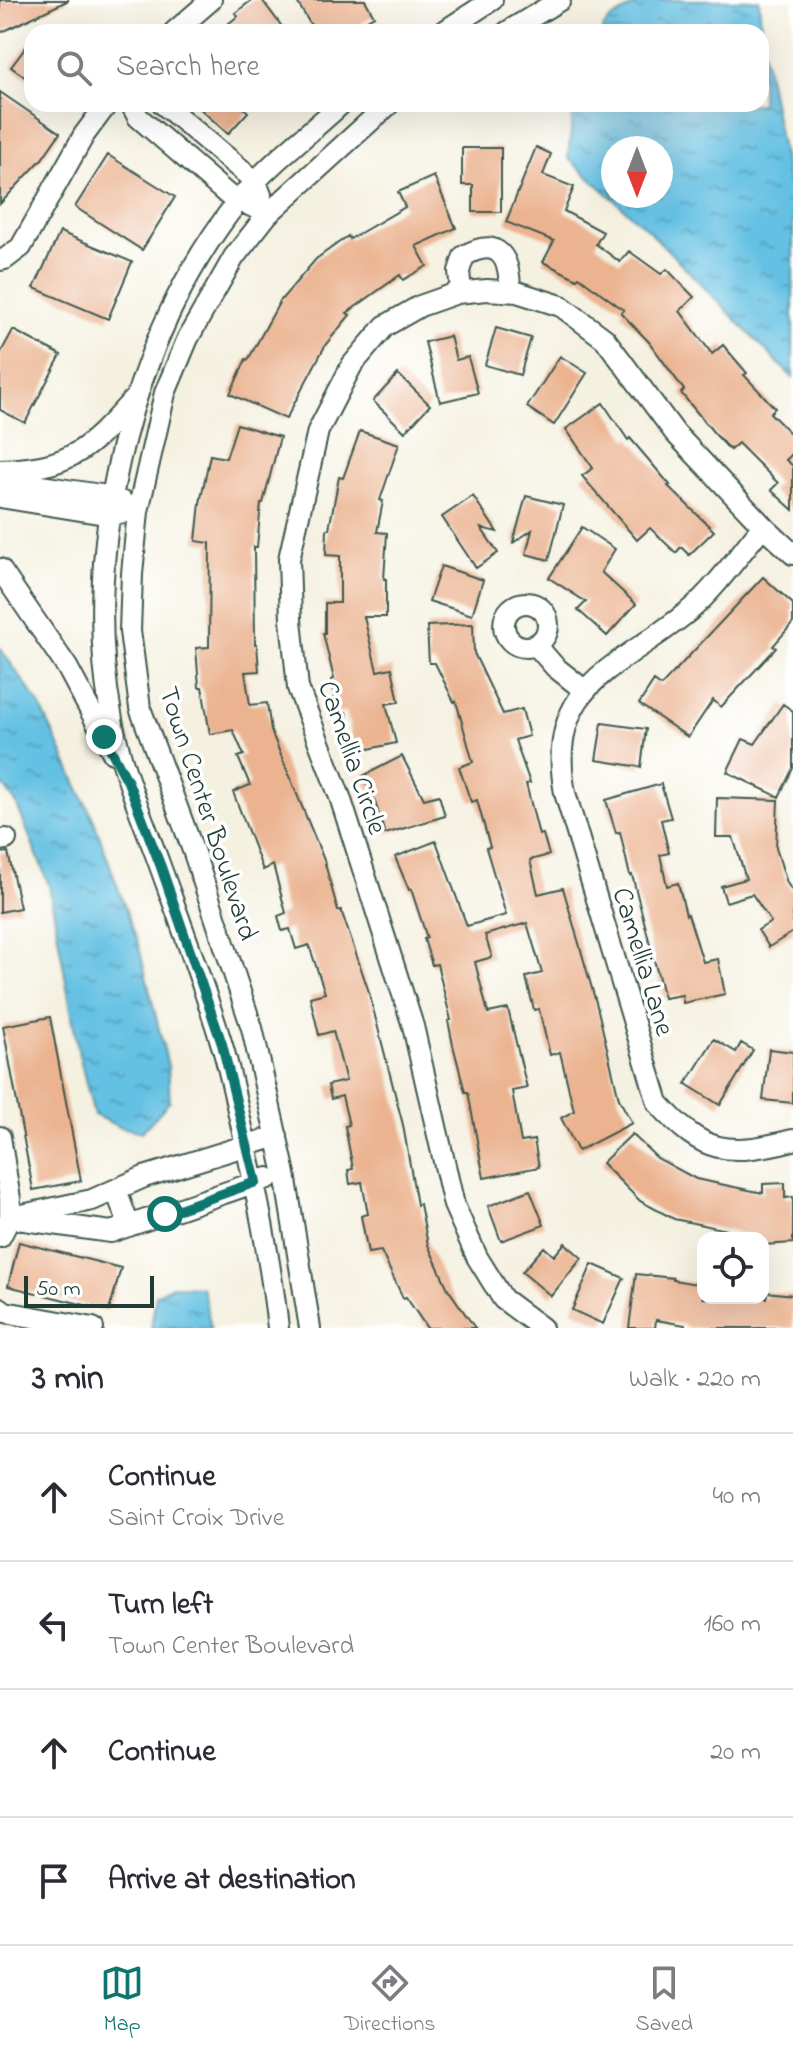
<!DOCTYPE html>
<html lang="en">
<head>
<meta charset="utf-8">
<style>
	:root { --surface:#fff; --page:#f2f2f3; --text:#2b2b33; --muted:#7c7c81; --line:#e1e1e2; --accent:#0f766e }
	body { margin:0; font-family:"Indie Flower",sans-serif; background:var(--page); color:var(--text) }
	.controls { position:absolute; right:24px; bottom:24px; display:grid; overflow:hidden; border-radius:16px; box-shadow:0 8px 32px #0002 }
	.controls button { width:72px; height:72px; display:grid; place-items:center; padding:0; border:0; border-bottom:2px solid var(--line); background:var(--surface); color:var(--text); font:40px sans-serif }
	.compass { position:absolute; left:601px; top:136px; width:72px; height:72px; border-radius:50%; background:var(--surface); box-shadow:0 8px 32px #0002; rotate:180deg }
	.scale { position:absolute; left:24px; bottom:20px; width:130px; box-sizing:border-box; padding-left:8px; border:4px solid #1f3d34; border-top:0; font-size:22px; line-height:28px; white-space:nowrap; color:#1f3d34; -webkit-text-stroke:6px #fff; paint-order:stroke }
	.stop { position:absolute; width:24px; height:24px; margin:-18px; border:6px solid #0f766e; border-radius:50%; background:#fff }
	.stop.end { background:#0f766e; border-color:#fff; box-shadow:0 2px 8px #0008 }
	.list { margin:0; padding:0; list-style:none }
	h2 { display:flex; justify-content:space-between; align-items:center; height:104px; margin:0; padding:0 32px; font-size:34px }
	h2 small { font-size:26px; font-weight:400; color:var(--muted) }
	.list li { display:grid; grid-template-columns:52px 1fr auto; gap:24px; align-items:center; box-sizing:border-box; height:128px; padding:0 32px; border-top:2px solid var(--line) }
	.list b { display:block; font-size:30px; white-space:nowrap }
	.list p { margin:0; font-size:26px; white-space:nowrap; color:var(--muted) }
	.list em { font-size:26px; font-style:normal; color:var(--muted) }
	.icon { flex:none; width:44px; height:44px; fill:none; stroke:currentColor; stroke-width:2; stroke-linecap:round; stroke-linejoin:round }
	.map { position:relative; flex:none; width:793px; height:1328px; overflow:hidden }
	.search { position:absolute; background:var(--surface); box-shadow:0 8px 32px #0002; left:24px; right:24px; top:24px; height:88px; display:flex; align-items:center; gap:20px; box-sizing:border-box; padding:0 28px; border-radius:24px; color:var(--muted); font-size:30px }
	.sheet { height:616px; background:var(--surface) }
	nav { display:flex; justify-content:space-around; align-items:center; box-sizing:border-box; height:112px; border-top:2px solid var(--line); background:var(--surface); font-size:22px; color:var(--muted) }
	nav a { display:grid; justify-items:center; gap:4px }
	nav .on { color:var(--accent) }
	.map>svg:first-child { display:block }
	.water { fill:url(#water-ripples); stroke:#427f8c; stroke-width:2; fill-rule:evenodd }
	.building { fill:#ebb390 }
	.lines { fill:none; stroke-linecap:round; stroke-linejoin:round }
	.minor-casing { stroke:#3f584e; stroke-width:24 }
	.minor { stroke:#fff; stroke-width:20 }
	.route { stroke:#0f766e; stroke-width:10 }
	.labels { text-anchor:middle; stroke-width:7; stroke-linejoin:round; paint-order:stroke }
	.street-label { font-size:28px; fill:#1f3d34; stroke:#fff }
</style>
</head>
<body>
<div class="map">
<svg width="793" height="1328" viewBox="0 0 793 1328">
	<defs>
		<pattern id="water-ripples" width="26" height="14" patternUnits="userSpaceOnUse" patternTransform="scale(2)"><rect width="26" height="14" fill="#65c1e3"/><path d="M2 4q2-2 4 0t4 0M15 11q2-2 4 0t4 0" fill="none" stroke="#539eb9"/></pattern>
	</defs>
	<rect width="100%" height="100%" fill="#fff"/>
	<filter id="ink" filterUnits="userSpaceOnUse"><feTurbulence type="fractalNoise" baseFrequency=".0125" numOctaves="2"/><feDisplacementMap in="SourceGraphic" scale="16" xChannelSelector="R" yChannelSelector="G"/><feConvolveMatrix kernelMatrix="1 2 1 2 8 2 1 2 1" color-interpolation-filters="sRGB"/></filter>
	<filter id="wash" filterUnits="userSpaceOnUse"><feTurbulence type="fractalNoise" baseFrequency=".006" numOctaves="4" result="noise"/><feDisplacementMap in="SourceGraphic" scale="32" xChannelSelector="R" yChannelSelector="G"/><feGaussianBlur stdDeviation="1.8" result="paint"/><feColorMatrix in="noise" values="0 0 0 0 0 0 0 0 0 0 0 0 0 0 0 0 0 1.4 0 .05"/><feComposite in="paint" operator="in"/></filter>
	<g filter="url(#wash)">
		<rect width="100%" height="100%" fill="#f5f1e1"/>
		<path class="water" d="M644,0H759L763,48L788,183L793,189V378L648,230L568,158L574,104H761V32H601L608,21ZM613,148H661V196H613Z
			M0,648L40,705L94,821L138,943L168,1066L170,1101L142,1132L120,1127L94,1115L79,1055L49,885L16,803L0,781Z
			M172,1286L202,1287L211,1328H151L156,1295Z"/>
		<g id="blocks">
			<path class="building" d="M0,0H69L0,33Z
				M252,0H262L286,32H218L238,16L235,13Z
				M296,0H365L374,16L346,32H315Z
				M32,39V82L11,67Z
				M0,92L60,133L42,159L0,204Z
				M195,104H240L248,112L228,134Z
				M536,147L551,154L543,175L574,187L564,211L603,232L596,244L620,262L629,251L661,274L667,269L694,297L680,311L712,354L723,345L747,373L744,375L775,408L770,413L793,436V453L786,460L793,466V510L771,490L778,483L738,443L730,450L714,433L681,393L684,390L649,342L621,313L624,310L579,277L577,279L543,262L554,241L506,222Z
				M462,148H501V212H473V185H462Z
				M108,155L175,197L142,250L75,207Z
				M434,176L456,228L416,246L427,266L403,280L400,275L347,313L350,315L326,344L286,419L230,394L246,359L248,360L280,301L316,259L348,236L350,239L405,207L398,192Z
				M60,232L132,262L108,319L34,288Z
				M496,328L531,338L520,375L485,365Z
				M13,330L61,355L25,423L0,410V354Z
				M450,336L456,360L468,357L478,393L440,402L425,342Z
				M560,356L587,373L554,425L527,407Z
				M398,374L430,405L405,432L373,401Z
				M603,403L628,440L630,438L670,485L668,486L714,531L689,555L681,547L676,553L650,528L637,540L582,476L593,468L566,429Z
				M237,424L280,437L263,503H261L257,547H254L255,644H257L259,671L245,672L250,705L267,703L271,731L324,860L338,911L341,910L368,989L403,1125L417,1205L420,1204L428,1245L448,1289L475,1328H427L406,1297L403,1298L381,1251L368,1253L361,1216L368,1214L362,1182L350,1184L348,1170L353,1169L345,1126L349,1125L342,1096L331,1099L328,1085L346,1081L333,1031L319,1035L310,997L325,993L309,945L296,949L290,929L282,931L278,916L286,913L273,865L263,870L233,792L250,785L238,757L244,755L233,730L210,734L202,687H199L196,648L209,647L210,543L196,541L200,503L210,455L226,458Z
				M360,431L399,444L380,500L383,501L377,532L387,533L384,579H386V617H364L377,671L392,668L399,702L386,704L396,743L355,752L346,712L337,713L331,680L334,679L323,633H325V603H340V556L326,555L327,529H329L339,477L343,478Z
				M473,496L497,532L481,528L498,553L476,568L442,517Z
				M526,496L563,505L549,560L526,554L532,530L513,543Z
				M582,527L615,549L601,572L636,604L607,636L578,610L586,602L549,578Z
				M441,566L483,580L472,615L429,601Z
				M763,577L793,604V623L773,646L776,648L721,707L713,700L688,737L639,704L654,681L661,686Z
				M473,624L474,653L503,714L522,709L529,736L515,740L530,783L526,784L539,835L543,834L549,855L530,860L538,894L563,888L597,1006L619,1099L632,1123L578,1151L561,1118L574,1111L560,1052L550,1055L539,1009L534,1010L526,977L542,973L527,923L485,935L492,957L475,962L488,1013L508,1009L527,1088L512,1091L521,1142L534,1140L539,1167L484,1178L468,1092H465L453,1045L448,1021L451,1020L437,964L432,965L424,939L427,938L411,889L409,890L395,857L436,841L467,926L506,915L486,848L490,847L477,800L471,802L459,767L473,762L456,701L454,702L435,663H429L427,626Z
				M783,704L793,711V768L779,797L727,772L743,739L755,744Z
				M602,723L646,729L641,767L596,760Z
				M402,756L424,799L439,795L445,816L385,834L375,802L363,776Z
				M661,784L671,818L661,820L669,853L660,855L667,886L678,883L686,915L688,914L703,962L718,959L725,994L683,1003L682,995L664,998L632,875L630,876L620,832L616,833L606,800Z
				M717,798L778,800L776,848L787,883L793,892V932L769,947L758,930L771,922L752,894L726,902L721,886L746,879L733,837H716Z
				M8,852L20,908L0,912V853Z
				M50,1017L81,1181L33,1190L3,1026Z
				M714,1039L736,1052L741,1043L753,1050L720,1105L686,1084Z
				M769,1049L793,1052V1103L763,1100Z
				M632,1134L657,1158L696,1179L763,1193V1184L785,1183V1198L793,1197V1243L763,1245V1238H751V1235L674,1219L640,1201L602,1163Z
				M530,1190L544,1225L501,1241L488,1206Z
				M19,1242L121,1268L109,1311L8,1286Z
				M565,1243L582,1258L551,1296L522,1272L544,1247L554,1256Z
				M592,1264L624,1278L603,1324L572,1310Z
				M636,1274L673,1278V1280L703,1285V1298H767V1292L793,1295V1328H684L685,1325L656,1320L655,1328H629Z"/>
		</g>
	</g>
	<g filter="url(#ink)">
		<use href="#blocks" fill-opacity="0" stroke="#3f584e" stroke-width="2"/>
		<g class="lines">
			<g class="minor-casing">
				<path id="minor" d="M174,32L211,0
					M443,32L492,0
					M507,32L560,0
					M131,104L138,117L228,195L268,214
					M163,104L256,182L261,195
					M0,260L5,259L21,247L84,135L107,104
					M461,292L459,271L464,256C499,236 510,258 510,291
					M0,470C69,468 86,452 131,402
					M0,480L114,497L124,503
					M0,497L111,515L123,513
					M763,526C740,553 716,588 690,610C621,668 544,682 565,793L658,1103C704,1155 728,1156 793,1140
					M0,569L67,667L113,753
					M504 625a22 22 0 1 1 44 0a22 22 0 1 1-44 0Z
					M536,645L555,667L584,690
					M0,840L6,839
					M0,1137L10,1199V1218L0,1237
					M116,1190L129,1226
					M22,1215L92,1200L144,1177L277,1136
					M10,1218L111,1232L268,1178
					M0,1308L5,1312L93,1328
					M278,1328C270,1257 256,1188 240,1119C234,1093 229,1067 221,1042C203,983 181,924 160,866C142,816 120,767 111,714C80,546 132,333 239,200C268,164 308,135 341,104
					M310,1328L285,1174L252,1028L194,853L140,708L130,631L132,574L138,511L165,393L188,338L234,257L268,214L389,104
					M542,1328L503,1299L477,1257L454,1205L413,1026L340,797L298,688L291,620L289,559L318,431L352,365L385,326L420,306L457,293L487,290L517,292L561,306L605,339L675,433L763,526L793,554"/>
			</g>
			<use href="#minor" class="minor"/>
		</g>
	</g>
	<g class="lines" filter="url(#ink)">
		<path class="route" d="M104,737L128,782L161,867L222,1044L256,1182L165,1214"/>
	</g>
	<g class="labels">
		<g class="street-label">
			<text transform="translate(354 757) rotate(71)" y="10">Camellia Circle</text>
			<text transform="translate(210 813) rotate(72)" y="10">Town Center Boulevard</text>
			<text transform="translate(645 961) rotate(73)" y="10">Camellia Lane</text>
		</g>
	</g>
</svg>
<div class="controls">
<button><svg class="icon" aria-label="locate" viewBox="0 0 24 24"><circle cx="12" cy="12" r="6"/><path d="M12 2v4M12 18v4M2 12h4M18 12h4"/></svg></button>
</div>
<svg class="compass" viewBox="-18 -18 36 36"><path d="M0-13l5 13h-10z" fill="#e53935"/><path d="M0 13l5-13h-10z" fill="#7c7c81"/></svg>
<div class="scale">50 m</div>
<div class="stop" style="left:165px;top:1214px"></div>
<div class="stop end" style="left:104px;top:737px"></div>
<div class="search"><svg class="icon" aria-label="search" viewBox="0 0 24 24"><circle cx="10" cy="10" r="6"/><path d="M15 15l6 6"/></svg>Search here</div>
</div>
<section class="sheet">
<h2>3 min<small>Walk · 220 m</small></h2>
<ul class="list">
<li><svg class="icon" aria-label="ahead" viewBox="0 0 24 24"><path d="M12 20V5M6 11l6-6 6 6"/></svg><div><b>Continue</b><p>Saint Croix Drive</p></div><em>40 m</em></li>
<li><svg class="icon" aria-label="left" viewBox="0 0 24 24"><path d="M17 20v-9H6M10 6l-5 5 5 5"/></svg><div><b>Turn left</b><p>Town Center Boulevard</p></div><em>160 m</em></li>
<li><svg class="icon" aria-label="ahead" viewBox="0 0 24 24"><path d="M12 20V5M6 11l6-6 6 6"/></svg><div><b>Continue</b></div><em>20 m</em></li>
<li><svg class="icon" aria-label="arrive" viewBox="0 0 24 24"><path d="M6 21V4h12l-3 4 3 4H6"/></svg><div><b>Arrive at destination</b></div></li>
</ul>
</section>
<nav>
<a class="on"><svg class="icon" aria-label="map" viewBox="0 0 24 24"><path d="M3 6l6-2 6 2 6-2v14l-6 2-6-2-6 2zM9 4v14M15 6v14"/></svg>Map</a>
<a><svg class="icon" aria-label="directions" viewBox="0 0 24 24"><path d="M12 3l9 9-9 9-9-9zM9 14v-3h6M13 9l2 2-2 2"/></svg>Directions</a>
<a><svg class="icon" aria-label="saved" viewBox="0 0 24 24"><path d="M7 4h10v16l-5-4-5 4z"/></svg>Saved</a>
</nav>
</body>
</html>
